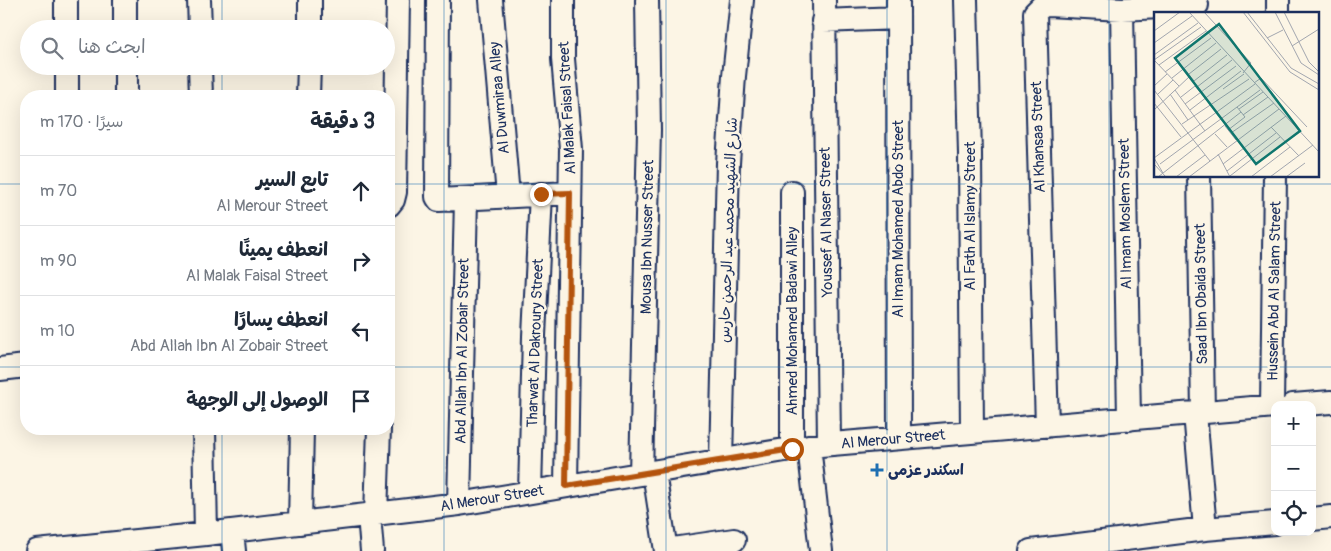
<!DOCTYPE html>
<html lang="ar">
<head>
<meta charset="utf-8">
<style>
	:root { --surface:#fff; --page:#f2f2f3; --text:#1f2937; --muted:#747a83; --line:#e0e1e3 }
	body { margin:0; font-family:Pangolin,"Playpen Sans Arabic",sans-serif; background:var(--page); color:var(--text); direction:rtl }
	.controls { position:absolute; right:15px; bottom:15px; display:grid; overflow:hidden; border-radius:10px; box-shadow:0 5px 20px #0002 }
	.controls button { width:45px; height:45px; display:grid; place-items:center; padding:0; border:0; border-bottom:1px solid var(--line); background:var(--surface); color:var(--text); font:25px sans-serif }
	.stop { position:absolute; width:15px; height:15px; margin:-11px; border:4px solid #b45309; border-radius:50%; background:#fff }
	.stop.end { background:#b45309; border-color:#fff; box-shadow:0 1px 5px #0008 }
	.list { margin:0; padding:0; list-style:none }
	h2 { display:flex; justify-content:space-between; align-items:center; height:65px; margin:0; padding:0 20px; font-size:21px }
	h2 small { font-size:16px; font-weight:400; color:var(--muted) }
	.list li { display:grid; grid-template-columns:32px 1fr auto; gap:15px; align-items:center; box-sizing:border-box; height:70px; padding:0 20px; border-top:1px solid var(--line) }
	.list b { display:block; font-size:19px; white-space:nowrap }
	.list p { margin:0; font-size:16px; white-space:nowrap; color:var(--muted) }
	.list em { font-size:16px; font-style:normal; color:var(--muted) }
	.icon { flex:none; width:28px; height:28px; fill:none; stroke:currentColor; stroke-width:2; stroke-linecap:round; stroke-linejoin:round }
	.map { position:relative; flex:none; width:1331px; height:551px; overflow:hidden; direction:ltr }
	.search { position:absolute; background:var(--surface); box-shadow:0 5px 20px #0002; left:20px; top:20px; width:375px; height:55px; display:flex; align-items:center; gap:12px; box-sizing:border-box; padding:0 18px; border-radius:28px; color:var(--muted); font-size:19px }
	.panel { position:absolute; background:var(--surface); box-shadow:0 5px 20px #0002; left:20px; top:90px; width:375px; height:345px; border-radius:20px; direction:rtl }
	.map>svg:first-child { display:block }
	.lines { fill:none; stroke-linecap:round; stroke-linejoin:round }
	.minor-casing { stroke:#1b2f5e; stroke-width:26 }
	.minor { stroke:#fcf5e5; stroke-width:22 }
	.route { stroke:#b45309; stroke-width:6 }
	.grid { fill:none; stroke:#1f6fb2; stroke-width:1; stroke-opacity:0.55 }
	.poi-dot { fill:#1f6fb2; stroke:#fcf5e5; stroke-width:2 }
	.labels { text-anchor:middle; stroke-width:5; stroke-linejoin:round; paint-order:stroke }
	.street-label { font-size:15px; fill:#1b2f5e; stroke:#fcf5e5 }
	.poi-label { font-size:15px; font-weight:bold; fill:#1b2f5e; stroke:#fcf5e5; text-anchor:start }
	.inset-road { fill:none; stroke:#a2a6af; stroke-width:1 }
	.view { fill:#0f766e; fill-opacity:0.15; stroke:#0f766e; stroke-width:2.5 }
	.inset-edge { fill:none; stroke:#1b2f5e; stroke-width:2.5 }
</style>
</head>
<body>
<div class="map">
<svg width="1331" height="551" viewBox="0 0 1331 551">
	<rect width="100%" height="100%" fill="#fcf5e5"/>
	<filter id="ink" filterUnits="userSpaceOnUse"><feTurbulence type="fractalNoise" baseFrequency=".02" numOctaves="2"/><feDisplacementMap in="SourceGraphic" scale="10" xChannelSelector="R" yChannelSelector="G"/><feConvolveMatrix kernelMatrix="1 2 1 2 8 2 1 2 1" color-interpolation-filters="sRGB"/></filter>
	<g filter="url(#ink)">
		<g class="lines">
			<g class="minor-casing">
				<path id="minor" d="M66,0V29
					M125,0V29
					M199,0L200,29
					M438,0L437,197L439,200L570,193
					M491,0L508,196
					M563,0V59L571,149L566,486
					M824,0L829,444
					M898,0L899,438
					M966,0L970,154L972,432
					M1122,9L1129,419
					M1278,14V0
					M823,21L898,18
					M310,29V0
					M67,66V96
					M126,66V96
					M200,66L201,96
					M308,96L309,66
					M1199,176L1203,412
					M792,192V449
					M389,205L393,200L395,192L398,0
					M0,369L26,366
					M1293,405L1331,402
					M1272,406L1275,176
					M1195,413L1205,529
					M1047,426L1035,13L1042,6L1048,5L1122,9L1197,5
					M204,429L206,534
					M809,446L821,551
					M721,461L728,163L734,76L742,0
					M654,472L666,551
					M641,474L649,130L647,0
					M530,492L534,336L541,194
					M459,504L466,199
					M376,514L379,429
					M369,515L372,551
					M1312,519L1331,517
					M300,523L302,429
					M232,531L234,551
					M666,550L734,540
					M37,551L206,534L459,504L809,446L1275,406
					M1031,551L1205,529L1275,523"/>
			</g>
			<use href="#minor" class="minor"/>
		</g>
	</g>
	<g class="lines" filter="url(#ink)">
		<path class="route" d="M541,194L570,193L566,486L792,449"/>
	</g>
	<path class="grid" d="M222,0V29M444,0V551M666,0V551M887,0V551M1109,0V551M222,66V96M0,184H26M389,184H1331M0,367H26M389,367H1331M222,429V551"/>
	<path class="poi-dot" d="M874.5 462.5h5v5h5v5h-5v5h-5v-5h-5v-5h5z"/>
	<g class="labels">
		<g class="street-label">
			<text transform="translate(499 98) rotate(-95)" y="5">Al Duwmiraa Alley</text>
			<text transform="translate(567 108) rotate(-93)" y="5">Al Malak Faisal Street</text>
			<text transform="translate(1038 137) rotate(-92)" y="5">Al Khansaa Street</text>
			<text transform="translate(1125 214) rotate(-91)" y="5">Al Imam Moslem Street</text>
			<text transform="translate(970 216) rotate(-90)" y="5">Al Fath Al Islamy Street</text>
			<text transform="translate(898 219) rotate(-90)" y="5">Al Imam Mohamed Abdo Street</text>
			<text transform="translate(826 222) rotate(-91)" y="5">Youssef Al Naser Street</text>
			<text transform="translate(728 230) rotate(-88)" y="5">شارع الشهيد محمد عبد الرحمن حارس</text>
			<text transform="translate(647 237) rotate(-89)" y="5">Mousa Ibn Nusser Street</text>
			<text transform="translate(1274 291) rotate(-89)" y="5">Hussein Abd Al Salam Street</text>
			<text transform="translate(1201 294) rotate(-91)" y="5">Saad Ibn Obaida Street</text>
			<text transform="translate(792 321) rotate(-90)" y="5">Ahmed Mohamed Badawi Alley</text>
			<text transform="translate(535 343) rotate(-88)" y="5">Tharwat Al Dakroury Street</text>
			<text transform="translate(462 351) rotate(-89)" y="5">Abd Allah Ibn Al Zobair Street</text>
			<text transform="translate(893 439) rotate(-5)" y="5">Al Merour Street</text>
			<text transform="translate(492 498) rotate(-9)" y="5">Al Merour Street</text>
		</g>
		<g class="poi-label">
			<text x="888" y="475">اسكندر عزمى</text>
		</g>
	</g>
	<g transform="translate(1154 12)">
		<rect width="165" height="165" fill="#fcf5e5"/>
		<path class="inset-road" d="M35,0L165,140M50,0L97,51L89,61M89,0L136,60L165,78M93,0L137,56L165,72M121,0L147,51L165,63M130,0L155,50L165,60M0,19L26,0M113,26L129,18M0,31L38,4M138,34L165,17M0,43L44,11M0,48L47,15M0,48L25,74M5,53L52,19M30,56L40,69L73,43M11,60L57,26M35,62L67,37M18,66L62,31M100,71L107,66L153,115M0,74L13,62M43,75L78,48M69,77L90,62M0,78L56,149M21,78L51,119M4,82L19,68M16,82L34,108M27,85L41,74L47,81M0,91L27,125M31,92L82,54M85,97L109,80M0,98L36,64M36,98L87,59M89,103L114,85M28,112L95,67M71,114L82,128M117,115L145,144M74,118L91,105L83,95M77,121L120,91M61,122L73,135M64,142L76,165M0,146L101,72M0,146L9,161M0,152L12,165M6,152L106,78M69,152L132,104M73,159L122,121M76,164L126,125M4,165L87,100M22,165L51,143M35,165L125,97M97,165L136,135M116,165L159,133M132,165L151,151"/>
		<path class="view" d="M65,12L146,119L102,152L21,46Z"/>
		<rect width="165" height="165" class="inset-edge"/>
	</g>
</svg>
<div class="controls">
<button>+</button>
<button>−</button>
<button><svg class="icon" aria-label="locate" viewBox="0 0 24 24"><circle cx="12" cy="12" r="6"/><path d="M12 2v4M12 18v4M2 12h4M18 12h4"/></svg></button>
</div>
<div class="stop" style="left:792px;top:449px"></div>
<div class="stop end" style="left:541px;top:194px"></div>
<div class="search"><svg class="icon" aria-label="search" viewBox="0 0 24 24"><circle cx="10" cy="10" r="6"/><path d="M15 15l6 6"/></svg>ابحث هنا</div>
<section class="panel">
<h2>3 دقيقة<small>سيرًا · 170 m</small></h2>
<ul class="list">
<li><svg class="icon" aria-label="ahead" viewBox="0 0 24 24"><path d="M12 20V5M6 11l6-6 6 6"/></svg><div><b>تابع السير</b><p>Al Merour Street</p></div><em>70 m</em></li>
<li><svg class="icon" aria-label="right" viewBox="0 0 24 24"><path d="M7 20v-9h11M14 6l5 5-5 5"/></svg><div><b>انعطف يمينًا</b><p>Al Malak Faisal Street</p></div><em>90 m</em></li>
<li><svg class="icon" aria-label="left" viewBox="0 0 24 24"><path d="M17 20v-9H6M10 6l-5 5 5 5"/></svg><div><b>انعطف يسارًا</b><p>Abd Allah Ibn Al Zobair Street</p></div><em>10 m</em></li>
<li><svg class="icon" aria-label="arrive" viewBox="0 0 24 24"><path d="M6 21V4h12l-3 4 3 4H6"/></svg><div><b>الوصول إلى الوجهة</b></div></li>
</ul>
</section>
</div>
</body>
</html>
